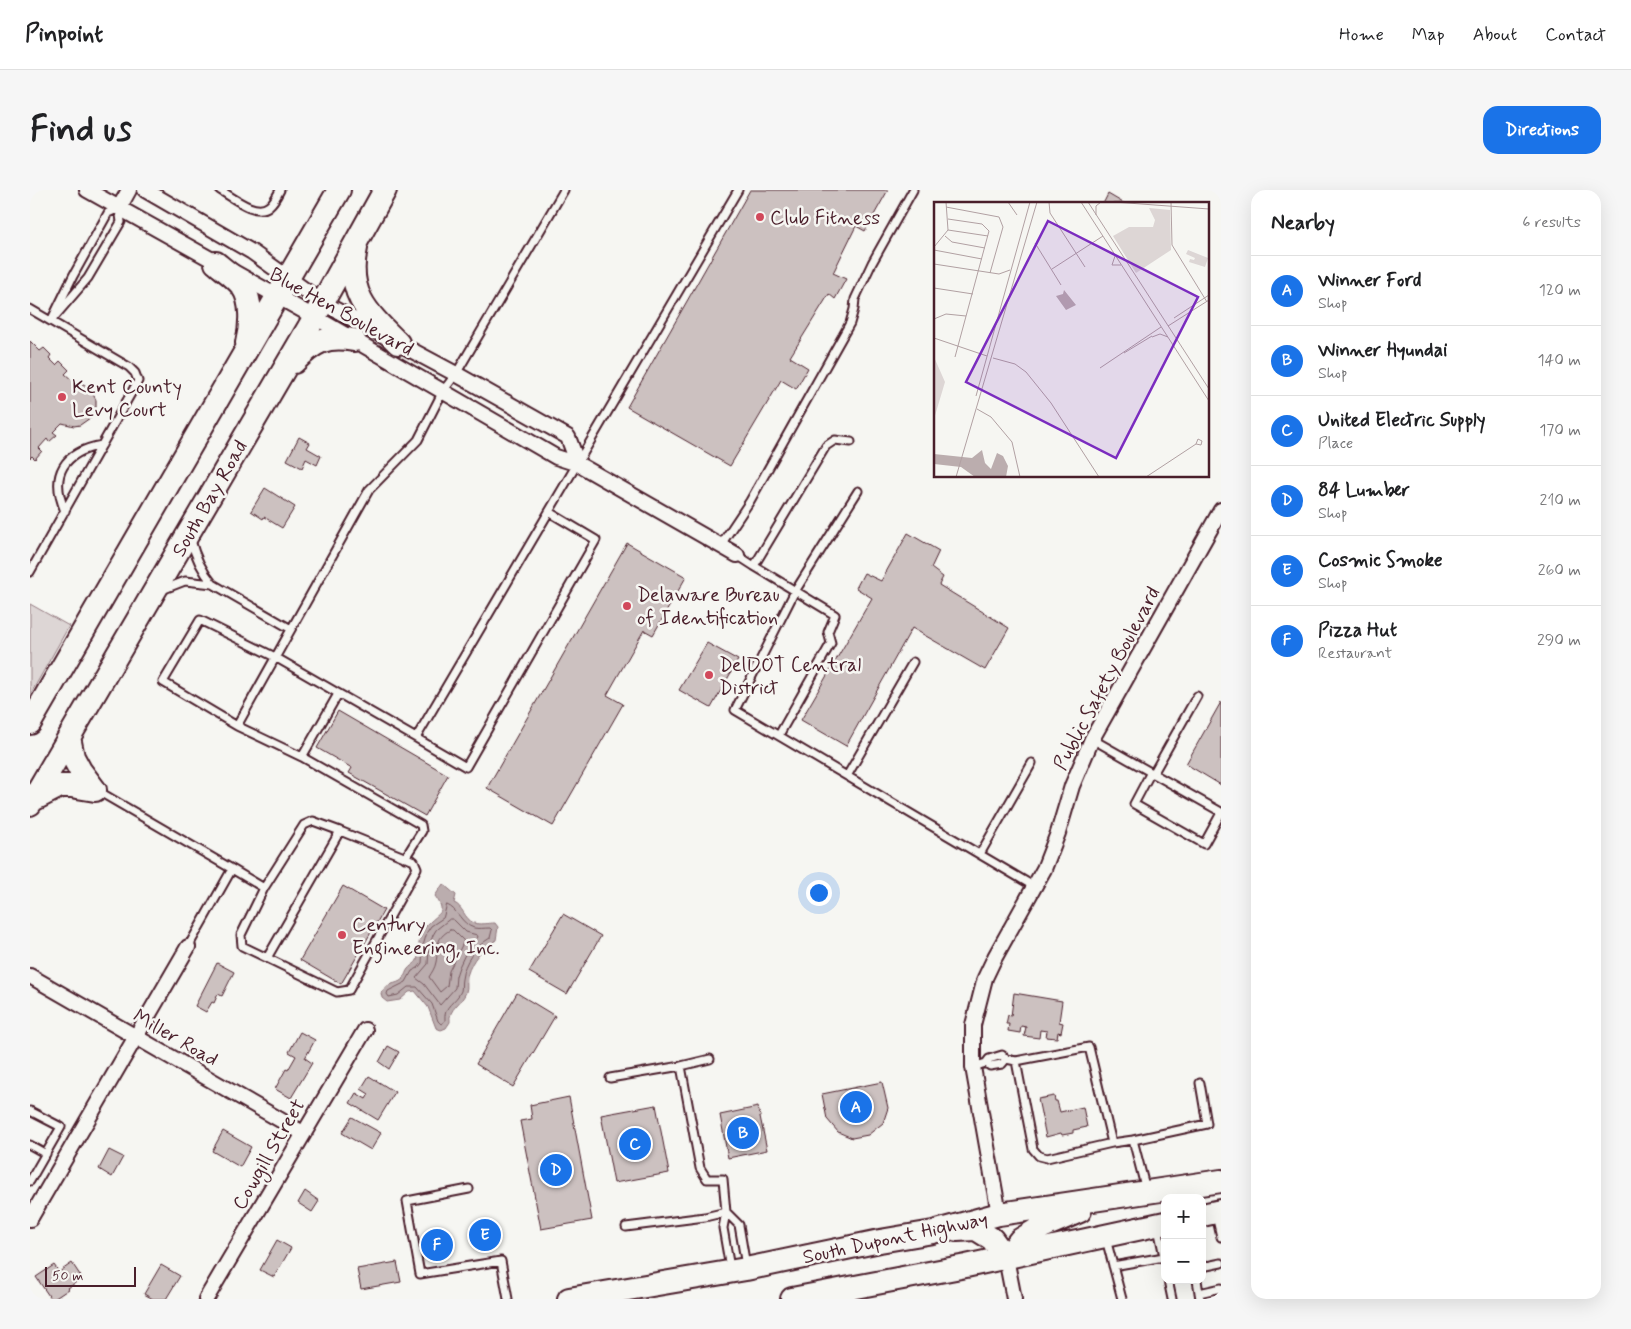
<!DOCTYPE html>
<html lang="en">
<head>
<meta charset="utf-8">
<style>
	:root { --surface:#fff; --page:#f6f6f6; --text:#202124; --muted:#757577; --line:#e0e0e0; --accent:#1a73e8 }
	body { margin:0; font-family:Mynerve,sans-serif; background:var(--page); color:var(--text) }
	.controls { position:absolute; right:15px; bottom:15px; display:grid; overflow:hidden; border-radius:10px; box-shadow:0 5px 20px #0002 }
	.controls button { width:45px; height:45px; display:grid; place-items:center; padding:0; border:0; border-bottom:1px solid var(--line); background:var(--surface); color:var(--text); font:25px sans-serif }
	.scale { position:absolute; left:15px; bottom:12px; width:91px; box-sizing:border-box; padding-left:5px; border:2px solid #4a1f2b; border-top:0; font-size:14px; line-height:18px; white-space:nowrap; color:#4a1f2b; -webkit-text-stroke:4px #f6f6f2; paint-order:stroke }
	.you { position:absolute; left:788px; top:702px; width:18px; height:18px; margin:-12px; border:4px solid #fff; border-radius:50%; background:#1a73e8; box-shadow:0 0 0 8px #1a73e833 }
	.badge { display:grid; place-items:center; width:32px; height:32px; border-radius:50%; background:var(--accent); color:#fff; font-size:16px; font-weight:700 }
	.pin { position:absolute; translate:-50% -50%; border:2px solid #fff; box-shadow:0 1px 5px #0006 }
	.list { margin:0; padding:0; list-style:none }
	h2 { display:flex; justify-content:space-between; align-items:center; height:65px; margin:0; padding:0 20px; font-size:21px }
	h2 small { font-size:16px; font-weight:400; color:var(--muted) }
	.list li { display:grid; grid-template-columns:32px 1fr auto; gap:15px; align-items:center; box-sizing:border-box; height:70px; padding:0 20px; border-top:1px solid var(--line) }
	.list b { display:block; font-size:19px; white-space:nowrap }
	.list p { margin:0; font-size:16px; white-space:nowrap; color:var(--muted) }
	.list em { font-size:16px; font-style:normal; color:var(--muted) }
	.map { position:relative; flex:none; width:1191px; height:1109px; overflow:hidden; border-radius:15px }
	header { display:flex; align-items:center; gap:30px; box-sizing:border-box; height:70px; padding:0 25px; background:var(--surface); border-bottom:1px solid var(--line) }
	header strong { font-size:24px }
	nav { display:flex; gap:28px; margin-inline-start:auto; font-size:18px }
	.intro { display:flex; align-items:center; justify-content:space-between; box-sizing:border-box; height:120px; padding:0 30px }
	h1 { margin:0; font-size:35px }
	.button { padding:12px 22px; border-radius:15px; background:var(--accent); color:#fff; font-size:18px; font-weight:700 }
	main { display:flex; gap:30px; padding:0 30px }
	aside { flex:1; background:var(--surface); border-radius:15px; box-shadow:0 5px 20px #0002 }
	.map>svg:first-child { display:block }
	.green { fill:#ddd6d5; stroke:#947a80 }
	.water { fill:#bbadae; stroke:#8e747a }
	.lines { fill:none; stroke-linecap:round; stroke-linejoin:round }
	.shore { stroke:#77585f; stroke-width:1 }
	.building { fill:#ccc1c0; stroke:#4a1f2b }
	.service-casing { stroke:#4a1f2b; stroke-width:11 }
	.minor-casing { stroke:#4a1f2b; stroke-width:18 }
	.trunk-casing { stroke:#4a1f2b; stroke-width:26 }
	.service { stroke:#f6f6f2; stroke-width:7 }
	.minor { stroke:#f6f6f2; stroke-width:14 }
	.trunk { stroke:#f6f6f2; stroke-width:22 }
	.poi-dot { fill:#d1495b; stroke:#f6f6f2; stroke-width:2 }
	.labels { text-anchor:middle; stroke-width:5; stroke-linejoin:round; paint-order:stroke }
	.poi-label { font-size:20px; fill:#4a1f2b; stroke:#f6f6f2; text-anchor:start }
	.street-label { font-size:20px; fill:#4a1f2b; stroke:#f6f6f2 }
	.inset-road { fill:none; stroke:#b1a0a2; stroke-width:1 }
	.view { fill:#7b2cbf; fill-opacity:0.15; stroke:#7b2cbf; stroke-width:2.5 }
	.inset-edge { fill:none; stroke:#4a1f2b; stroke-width:2.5 }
</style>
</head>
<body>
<header>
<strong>Pinpoint</strong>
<nav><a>Home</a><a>Map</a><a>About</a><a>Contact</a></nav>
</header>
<div class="intro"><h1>Find us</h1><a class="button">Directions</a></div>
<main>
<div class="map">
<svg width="1191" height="1109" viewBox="0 0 1191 1109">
	<rect width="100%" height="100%" fill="#f6f6f2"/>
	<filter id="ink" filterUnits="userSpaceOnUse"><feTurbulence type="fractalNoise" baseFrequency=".02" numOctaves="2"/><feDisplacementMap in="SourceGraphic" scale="10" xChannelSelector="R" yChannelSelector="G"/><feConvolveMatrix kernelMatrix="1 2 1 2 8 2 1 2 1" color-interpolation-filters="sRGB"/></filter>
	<g filter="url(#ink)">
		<path class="green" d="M0,414L39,436L0,505Z"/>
		<path class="water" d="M413,694L426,705L424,713C433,716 434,729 444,733C450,735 458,733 465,733L468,737L466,750C451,761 443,767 437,786C436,791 438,797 436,802C432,814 418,818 420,832L416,838L411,840L406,838L398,817L385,801L379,802L370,810L357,812L352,808L351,803C358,791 365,796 373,789C375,786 376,781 378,779C382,774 387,774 388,767C389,758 388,749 393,741C396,733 410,725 411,721C412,716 408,710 405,706Z"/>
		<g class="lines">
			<path class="shore" d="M417,715C428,719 431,734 444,738C449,739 454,738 460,738L462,740L460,748C446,756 434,772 432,789C431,793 432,797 431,801C426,813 413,815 415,831L411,834L408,831L402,814L387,797H378L368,805L359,807L357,804L358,801L376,792L382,781L388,778L392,773L393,756L397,742L401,736L413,728Z
				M420,729H423L436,742L447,745L448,747L437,760L429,777L426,786L425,798L410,815L394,794L386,788L398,774L399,757L403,745L406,740Z
				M420,740H423L434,751L419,781L417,796L410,802L399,787C402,782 405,778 406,772C409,757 404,749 420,740Z"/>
		</g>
		<path class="building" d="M720,0H858L835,41L826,36L803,83L816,89L805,109L799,104L760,167L778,178L766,199L751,190L700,276L597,217Z
			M1078,4L1095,14H1073Z
			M0,151L10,161L14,158L21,165L19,168L26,175L30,171L39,180L35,184L42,190L48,191L60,198L66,210V217L60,228L50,235L44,236L32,233L23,242L27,245L19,252L17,249L9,258L12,261L5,269L2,266L0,268Z
			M269,247L280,253L277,258L291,266L287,275L276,269L272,278L257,270Z
			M235,298L265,317L252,338L234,327L233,329L221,321Z
			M878,343L909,361L901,378L913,387L909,395L979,438L955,480L882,438L816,556L771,530L842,408L826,398L834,383L851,391Z
			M597,353L656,387L623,445L614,440L577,505L593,514L523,636L457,598Z
			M677,453L708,470L681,518L649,500Z
			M1191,512V595L1156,574Z
			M308,521L418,585L395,626L319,583L322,578L287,558Z
			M313,696L354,720L311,794L270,770Z
			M533,724L571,746L537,804L499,782Z
			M187,773L204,782L192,806L188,804L184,813L182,812L176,822L165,816Z
			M487,803L525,826L483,897L446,874Z
			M984,803L1032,811L1029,832L1033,833L1031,843L1028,842L1027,848L1016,847L1017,841L1010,840L1009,848L994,846L996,837L991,836L990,843L978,841L979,834H976L978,825L981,826Z
			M270,842L285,850L275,868L282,873L261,908L245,899L256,879L258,880L266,866L259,862Z
			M358,856L369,862L359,879L349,872Z
			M339,886L365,902L348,930L320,913L326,903L336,909L339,904L331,899Z
			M852,892L858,918L853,933L838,945L822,948L808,942L797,929L792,904Z
			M1024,906L1025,911H1027L1030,922L1053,917L1057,937L1043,940V943L1032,945L1031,943L1016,947L1008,909Z
			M539,907L562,1030L511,1039L490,931L502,929L500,915Z
			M626,915L639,983L584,993L571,925Z
			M728,917L737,960L698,968L690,925Z
			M322,927L351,943L341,960L312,943Z
			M193,941L221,957L210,977L182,961Z
			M79,960L93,967L82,987L69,979Z
			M275,1001L289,1011L282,1022L268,1013Z
			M247,1050L261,1058L244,1087L230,1080Z
			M367,1072L371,1092L331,1099L327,1079Z
			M42,1073L52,1088L38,1098L39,1099L24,1109H21L6,1087L24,1075L29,1082Z
			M131,1075L150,1086L136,1109H123L114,1104Z"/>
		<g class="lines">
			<g class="service-casing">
				<path id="service" d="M190,0C202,7 226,27 239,16C244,12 247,6 250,0
					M89,18L91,32L58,88L21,131L43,86L78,23Z
					M0,119L99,177L105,183L108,191L0,382
					M828,301L764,403L705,520L1005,697
					M35,321C19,284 34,262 72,255
					M161,350C165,366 172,381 183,394L261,439
					M690,356L720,311L820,133L824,119L825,109L842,73L883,0
					M707,365L724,376L796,256L805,250L821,252
					M724,376L805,425L798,442L801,453L749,545
					M132,400L155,391L183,394
					M207,536L133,492L170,430L245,467L386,548L708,0
					M386,548L436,577L566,350L519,322
					M1062,549L1191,622
					M272,567L308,504
					M1121,582L1104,614L1174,654L1191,623
					M1123,584L1167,506
					M817,586L883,472
					M68,601L202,679L158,757
					M950,664L1002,573
					M375,668L392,641L391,635L272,567L207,536L339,300L388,250L413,201L426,184L534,0
					M202,679L234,698L211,745L212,756L237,768L310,641L283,631L274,635L234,698
					M237,768L307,802L319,800L387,678L384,671L310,641
					M976,869L986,871L1059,857L1082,953L1103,950L1116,1000
					M986,871L1003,959L1009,966L1017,968L1082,953
					M943,877L956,873L960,876L972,874L976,869L972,865L959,869L956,873
					M580,888L651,876
					M0,921L31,937L0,991
					M1103,950L1177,934L1170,893
					M0,955L16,964
					M439,999L377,1011L390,1084L471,1071L478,1109
					M1186,1025L1191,1047
					M596,1037L675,1027L696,1022L693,989H677L670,978L651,876L680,869
					M1128,1038L1135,1071
					M1076,1049L1092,1109
					M1083,1076L1134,1067
					M1172,1077L1191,1073
					M700,1078L693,1038L696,1022L709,1035L716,1076
					M1138,1090L1142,1109
					M1167,1090L1170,1109
					M1169,1103L1191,1098"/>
			</g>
			<g class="minor-casing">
				<path id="minor" d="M57,0L295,133L526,267L548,274L707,365
					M115,0L222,62L293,113L426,184L538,247L548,274
					M89,18L99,0
					M0,786L273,943
					M969,1024L943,877V835L955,788L965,767L1014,679L1028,643L1042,596L1062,549L1191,320
					M0,1029L158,757
					M976,1068L984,1109
					M176,1109L335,840"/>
			</g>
			<g class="trunk-casing">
				<path id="trunk" d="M326,58C316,104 338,123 368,153
					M186,73C194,80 205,87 212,96C223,111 221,137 217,153
					M264,172C284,152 296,145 324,150
					M0,533L309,0
					M39,547L43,567L50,580L65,600
					M3,610L30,596H41L65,600
					M0,614L279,137L355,0
					M1172,1025L1191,1021
					M927,1040L946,1039L962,1049L976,1068L990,1050L1008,1039L1050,1021
					M539,1109L716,1079L850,1051L903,1042L969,1024L1191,991
					M762,1109L936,1076L1135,1033"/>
			</g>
			<use href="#service" class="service"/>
			<use href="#minor" class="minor"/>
			<use href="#trunk" class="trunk"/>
		</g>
	</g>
	<g class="poi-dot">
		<circle cx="730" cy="27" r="5"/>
		<circle cx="32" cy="207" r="5"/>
		<circle cx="597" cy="416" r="5"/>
		<circle cx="679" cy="485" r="5"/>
		<circle cx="312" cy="745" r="5"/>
	</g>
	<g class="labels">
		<g class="poi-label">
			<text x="740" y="34">Club Fitness</text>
			<text x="42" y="203">Kent County<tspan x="42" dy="23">Levy Court</tspan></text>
			<text x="607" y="411">Delaware Bureau<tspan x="607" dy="23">of Identification</tspan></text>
			<text x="689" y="481">DelDOT Central<tspan x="689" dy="23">District</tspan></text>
			<text x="322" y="741">Century<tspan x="322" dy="23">Engineering, Inc.</tspan></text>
		</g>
		<g class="street-label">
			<text transform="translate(312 121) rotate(29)" y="7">Blue Hen Boulevard</text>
			<text transform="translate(179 308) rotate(-60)" y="7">South Bay Road</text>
			<text transform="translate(1076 488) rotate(-62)" y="7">Public Safety Boulevard</text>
			<text transform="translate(146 847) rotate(30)" y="7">Miller Road</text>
			<text transform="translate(238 964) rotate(-60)" y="7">Cowgill Street</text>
			<text transform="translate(865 1047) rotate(-12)" y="7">South Dupont Highway</text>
		</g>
	</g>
	<g transform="translate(904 12)">
		<rect width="275" height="275" fill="#f6f6f2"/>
		<path d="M215,6L236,8L237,48L202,71L179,34L195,25H219L221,18ZM254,48L274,56L271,65L255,60L256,57L260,58L261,56L252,52ZM0,155L11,180L0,217Z" fill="#ddd6d5"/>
		<path d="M130,88L142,103L132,108L122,94L129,92ZM48,248L51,261L57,267L63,251L69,254L74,264L72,275H41L27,265L0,262V252L38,256Z" fill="#bbadae"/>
		<path class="inset-road" d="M74,0L83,13M115,0L116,11L151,65M147,0L275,199M154,0L275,187M180,0L275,7M237,0L238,43L273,100M12,5L65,15L69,25L56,71M162,13V4L167,0M14,17L48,22L55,29L21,155M14,28L54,34M11,34L18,40L51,46M101,41L127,83M0,45L14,28L12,0M0,48L48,57M181,54L178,63H187M0,62L65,72L76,68M118,67L169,34M0,86L39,92M240,116L275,93M0,117L12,112L32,114M234,124L275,98M218,135L226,132L234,135M0,136L53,154M190,151L218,134M59,156L81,162L92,170L117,201L165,275M166,166L227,125M42,194L96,0M43,207L57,215L78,240L86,275M22,275L103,0M212,275L262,242L264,237L268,239L267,243L262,242"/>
		<path class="view" d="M114,19L264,95L182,256L32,180Z"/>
		<rect width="275" height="275" class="inset-edge"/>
	</g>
</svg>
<div class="controls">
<button>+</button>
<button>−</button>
</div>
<div class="scale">50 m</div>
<div class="you"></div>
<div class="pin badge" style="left:826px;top:917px">A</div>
<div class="pin badge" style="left:713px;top:943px">B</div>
<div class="pin badge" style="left:605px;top:954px">C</div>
<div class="pin badge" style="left:526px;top:980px">D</div>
<div class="pin badge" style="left:455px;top:1045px">E</div>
<div class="pin badge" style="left:407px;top:1055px">F</div>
</div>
<aside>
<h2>Nearby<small>6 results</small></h2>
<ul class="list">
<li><span class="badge">A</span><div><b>Winner Ford</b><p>Shop</p></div><em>120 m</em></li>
<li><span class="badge">B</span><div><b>Winner Hyundai</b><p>Shop</p></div><em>140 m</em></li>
<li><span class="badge">C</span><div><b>United Electric Supply</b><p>Place</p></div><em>170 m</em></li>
<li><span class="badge">D</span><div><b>84 Lumber</b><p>Shop</p></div><em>210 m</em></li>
<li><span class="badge">E</span><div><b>Cosmic Smoke</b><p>Shop</p></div><em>260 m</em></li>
<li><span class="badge">F</span><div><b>Pizza Hut</b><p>Restaurant</p></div><em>290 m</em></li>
</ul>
</aside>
</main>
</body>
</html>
